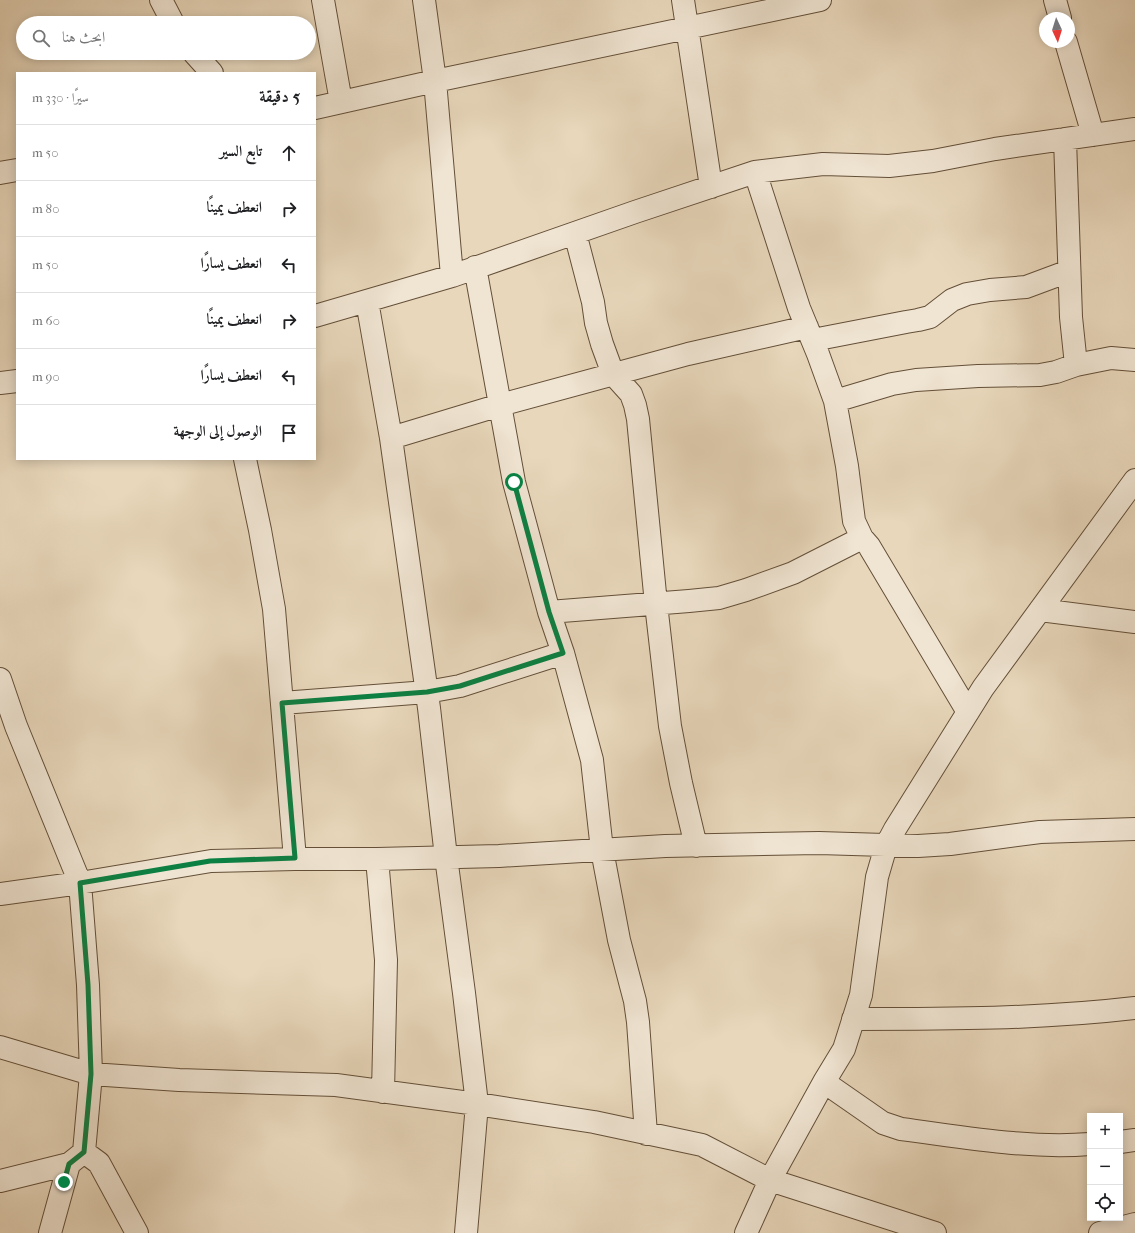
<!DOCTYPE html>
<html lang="ar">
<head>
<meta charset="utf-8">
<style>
	:root { --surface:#fff; --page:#f6f6f6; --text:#202124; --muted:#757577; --line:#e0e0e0 }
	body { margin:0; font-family:"IM FELL French Canon",Amiri,serif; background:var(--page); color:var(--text); direction:rtl }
	.controls { position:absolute; right:12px; bottom:12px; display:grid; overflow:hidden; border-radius:0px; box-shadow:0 2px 10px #0003 }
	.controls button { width:36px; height:36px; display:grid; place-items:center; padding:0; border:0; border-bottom:1px solid var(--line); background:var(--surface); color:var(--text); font:20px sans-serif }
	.compass { position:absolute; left:1039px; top:12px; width:36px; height:36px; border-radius:50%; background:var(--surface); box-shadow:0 2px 10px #0003; rotate:176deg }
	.stop { position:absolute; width:12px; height:12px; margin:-9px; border:3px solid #0b8043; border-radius:50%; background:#fff }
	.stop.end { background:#0b8043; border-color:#fff; box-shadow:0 1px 4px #0008 }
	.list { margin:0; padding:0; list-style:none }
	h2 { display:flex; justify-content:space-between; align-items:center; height:52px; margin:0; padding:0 16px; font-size:17px }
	h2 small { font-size:13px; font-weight:400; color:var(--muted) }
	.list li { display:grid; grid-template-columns:26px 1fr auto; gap:12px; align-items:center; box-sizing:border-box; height:56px; padding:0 16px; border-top:1px solid var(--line) }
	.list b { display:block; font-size:15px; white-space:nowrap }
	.list em { font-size:13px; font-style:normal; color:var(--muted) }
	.icon { flex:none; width:22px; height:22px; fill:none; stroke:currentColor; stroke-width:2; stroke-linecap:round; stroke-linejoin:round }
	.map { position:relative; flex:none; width:1135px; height:1233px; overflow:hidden; direction:ltr }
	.search { position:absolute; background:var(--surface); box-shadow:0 2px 10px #0003; left:16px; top:16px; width:300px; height:44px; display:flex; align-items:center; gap:10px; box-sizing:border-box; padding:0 14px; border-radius:22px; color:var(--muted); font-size:15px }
	.panel { position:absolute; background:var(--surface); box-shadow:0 2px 10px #0003; left:16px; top:72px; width:300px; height:388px; border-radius:0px; direction:rtl }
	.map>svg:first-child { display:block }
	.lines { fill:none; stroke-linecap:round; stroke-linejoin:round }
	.street-casing { stroke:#644f38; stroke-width:24 }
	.street { stroke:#f0e5d3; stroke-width:22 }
	.route { stroke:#0b8043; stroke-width:5 }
</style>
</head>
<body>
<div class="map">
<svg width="1135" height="1233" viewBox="0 0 1135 1233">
	<rect width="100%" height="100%" fill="#e8d7bb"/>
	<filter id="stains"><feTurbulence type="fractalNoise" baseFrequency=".005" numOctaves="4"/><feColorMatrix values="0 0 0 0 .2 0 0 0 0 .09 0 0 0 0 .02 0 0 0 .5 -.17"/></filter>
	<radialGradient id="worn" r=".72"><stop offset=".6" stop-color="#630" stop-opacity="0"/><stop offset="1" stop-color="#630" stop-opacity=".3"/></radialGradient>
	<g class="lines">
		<g class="street-casing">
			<path id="street" d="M161,0L173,23
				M323,0L341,102
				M424,0L435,81L452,276
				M683,0L711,187
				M1055,0L1060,18
				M1066,42L1093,135
				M194,53L212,73
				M315,108L435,81L820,0
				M1065,139L1071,317L1076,365
				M755,172L799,308L818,354L835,401L847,466L854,521L862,538L869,546L968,712
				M0,173L17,170
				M575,233L593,302L596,323L602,344L613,374L631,394L635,405L638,419L656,604L670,726L681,783L696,846
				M475,267L514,482L549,612L563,653L592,760L602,850L619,940L635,1001L638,1022L646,1134
				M367,301L391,438L429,708L446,857L464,993L477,1104L466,1233
				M315,316L452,276L635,212L755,172L823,164L889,166L933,161L995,149L1135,129
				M813,340L906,322L918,320L930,317L952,300L967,294L990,290L1026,287L1069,271
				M0,383L17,381
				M835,401L892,384L916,380L978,376L1040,375L1056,372L1076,365L1111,358L1135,360
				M391,438L500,405L688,354L807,327
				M245,459L260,530L274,609L295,859
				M1040,610L1135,622
				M549,612L689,601L719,598L746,590L793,573L862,538
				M0,679L16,726L80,883L88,985L91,1074L84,1152L69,1164L50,1233
				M282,703L427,692L460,686L563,653
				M377,859L386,960L383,1092
				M0,894L80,883L211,861L295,859H377L499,856L665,846L819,843L918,846L950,844L1040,832L1135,829
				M853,1019C947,1019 1042,1019 1135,1008
				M0,1047L91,1074L179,1080L336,1085L477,1104L594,1122L702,1145L770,1180L935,1233
				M824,1082L883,1123L901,1129C963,1137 1027,1149 1090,1144
				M1120,1142L1135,1140
				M84,1152L99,1163L137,1233
				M0,1181L69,1164
				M746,1233L770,1180L824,1082L844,1049L861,995L877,877L886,846L895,829L983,688L1135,480
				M1100,1233L1135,1224"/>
		</g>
		<use href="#street" class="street"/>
	</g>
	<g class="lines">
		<path class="route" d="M64,1182L69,1164L84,1152L91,1074L88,985L80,883L210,861L295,858L282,703L427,692L460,686L563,653L549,612L514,482"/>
	</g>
	<rect width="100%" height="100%" filter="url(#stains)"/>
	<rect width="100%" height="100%" fill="url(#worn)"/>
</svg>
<div class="controls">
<button>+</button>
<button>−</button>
<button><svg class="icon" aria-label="locate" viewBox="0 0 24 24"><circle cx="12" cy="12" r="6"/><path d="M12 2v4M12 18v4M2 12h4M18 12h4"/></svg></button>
</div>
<svg class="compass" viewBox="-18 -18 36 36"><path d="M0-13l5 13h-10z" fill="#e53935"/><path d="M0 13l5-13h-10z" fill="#757577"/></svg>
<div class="stop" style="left:514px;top:482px"></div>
<div class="stop end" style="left:64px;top:1182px"></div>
<div class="search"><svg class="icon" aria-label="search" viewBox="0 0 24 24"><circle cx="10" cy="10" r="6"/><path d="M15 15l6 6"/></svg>ابحث هنا</div>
<section class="panel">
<h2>5 دقيقة<small>سيرًا · 330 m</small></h2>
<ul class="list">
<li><svg class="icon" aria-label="ahead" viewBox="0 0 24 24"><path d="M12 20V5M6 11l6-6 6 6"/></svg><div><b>تابع السير</b></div><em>50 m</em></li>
<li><svg class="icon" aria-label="right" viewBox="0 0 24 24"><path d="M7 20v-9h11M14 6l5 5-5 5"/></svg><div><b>انعطف يمينًا</b></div><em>80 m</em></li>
<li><svg class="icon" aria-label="left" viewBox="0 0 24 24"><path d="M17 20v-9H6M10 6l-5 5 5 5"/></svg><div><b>انعطف يسارًا</b></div><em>50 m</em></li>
<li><svg class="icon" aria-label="right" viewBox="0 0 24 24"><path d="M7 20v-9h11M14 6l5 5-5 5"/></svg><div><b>انعطف يمينًا</b></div><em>60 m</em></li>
<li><svg class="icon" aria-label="left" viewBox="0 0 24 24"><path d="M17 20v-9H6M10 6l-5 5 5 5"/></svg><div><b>انعطف يسارًا</b></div><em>90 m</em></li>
<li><svg class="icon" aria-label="arrive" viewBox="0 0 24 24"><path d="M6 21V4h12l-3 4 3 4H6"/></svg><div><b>الوصول إلى الوجهة</b></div></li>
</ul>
</section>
</div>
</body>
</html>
